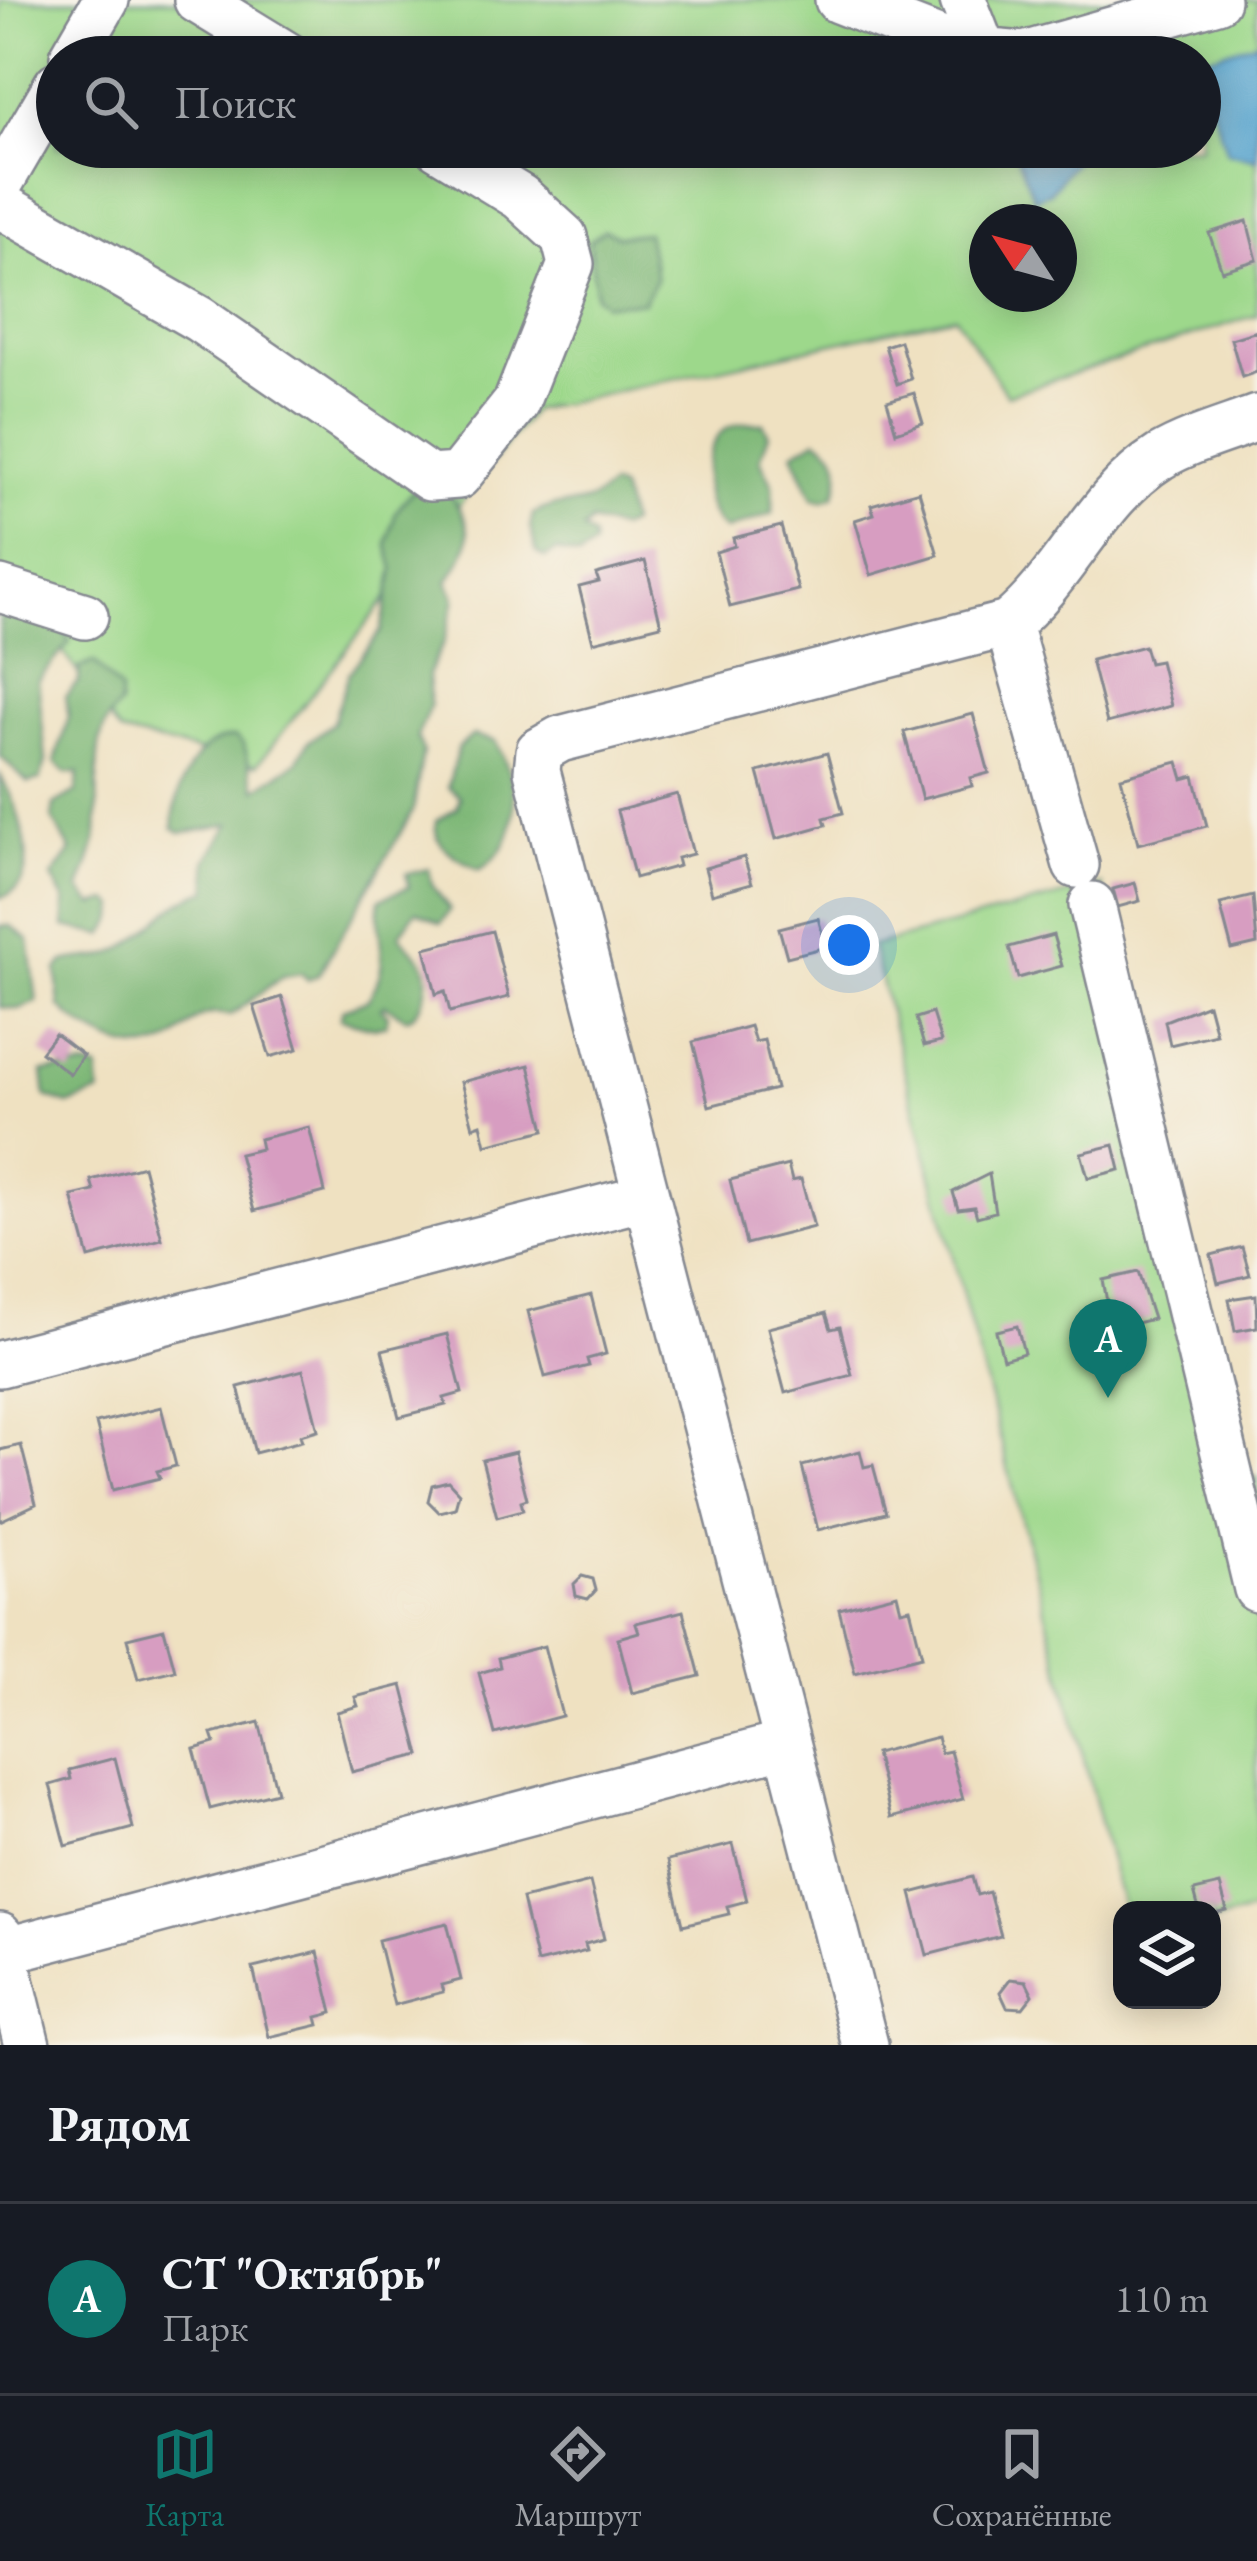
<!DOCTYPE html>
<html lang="ru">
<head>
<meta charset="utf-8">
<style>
	:root { --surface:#171b24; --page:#242831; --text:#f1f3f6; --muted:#9ea1a6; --line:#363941; --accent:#0f766e }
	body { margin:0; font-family:"EB Garamond",serif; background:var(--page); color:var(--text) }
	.controls { position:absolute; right:36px; bottom:36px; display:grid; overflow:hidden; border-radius:24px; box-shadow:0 6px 30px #0003 }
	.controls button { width:108px; height:108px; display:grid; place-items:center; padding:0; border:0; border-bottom:3px solid var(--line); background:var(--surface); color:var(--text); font:60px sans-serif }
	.compass { position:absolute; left:969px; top:204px; width:108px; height:108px; border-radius:50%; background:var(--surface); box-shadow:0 6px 30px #0003; rotate:306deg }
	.you { position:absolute; left:849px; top:945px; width:42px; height:42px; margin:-30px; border:9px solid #fff; border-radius:50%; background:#1a73e8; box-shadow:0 0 0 18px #1a73e833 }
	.badge { display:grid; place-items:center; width:78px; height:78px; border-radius:50%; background:var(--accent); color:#fff; font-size:39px; font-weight:700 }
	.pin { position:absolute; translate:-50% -99px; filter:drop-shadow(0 3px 6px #0008) }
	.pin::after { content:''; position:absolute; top:63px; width:42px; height:36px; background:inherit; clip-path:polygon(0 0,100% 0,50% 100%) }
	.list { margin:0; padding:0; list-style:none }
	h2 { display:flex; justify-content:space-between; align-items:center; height:156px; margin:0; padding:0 48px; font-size:51px }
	h2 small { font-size:39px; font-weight:400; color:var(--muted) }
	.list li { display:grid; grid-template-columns:78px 1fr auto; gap:36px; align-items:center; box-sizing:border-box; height:192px; padding:0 48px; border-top:3px solid var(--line) }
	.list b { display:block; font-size:45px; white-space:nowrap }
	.list p { margin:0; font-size:39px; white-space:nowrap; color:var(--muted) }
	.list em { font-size:39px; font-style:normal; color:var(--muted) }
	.icon { flex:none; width:66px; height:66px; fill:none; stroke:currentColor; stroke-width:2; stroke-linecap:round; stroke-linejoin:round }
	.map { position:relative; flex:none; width:1257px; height:2045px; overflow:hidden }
	.search { position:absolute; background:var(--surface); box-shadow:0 6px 30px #0003; left:36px; right:36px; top:36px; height:132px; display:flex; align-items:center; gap:30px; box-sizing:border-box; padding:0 42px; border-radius:66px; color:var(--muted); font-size:45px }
	.sheet { height:348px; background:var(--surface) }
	nav { display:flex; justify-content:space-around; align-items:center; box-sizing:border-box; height:168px; border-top:3px solid var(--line); background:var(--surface); font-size:33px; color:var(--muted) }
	nav a { display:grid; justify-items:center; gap:6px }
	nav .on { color:var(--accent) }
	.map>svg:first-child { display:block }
	.green { fill:#9dd88b; stroke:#5c8474; stroke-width:3; fill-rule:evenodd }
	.forest { fill:#7eb877; stroke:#4c746a; stroke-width:3 }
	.water { fill:#53a2cd; stroke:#376896; stroke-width:3 }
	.building { fill:#d79dc1 }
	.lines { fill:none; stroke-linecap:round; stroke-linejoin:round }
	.minor-casing { stroke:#858890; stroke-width:50 }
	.minor { stroke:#fff; stroke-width:45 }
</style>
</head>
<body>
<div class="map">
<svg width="1257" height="2045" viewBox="0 0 1257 2045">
	<rect width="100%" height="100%" fill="#f7f3e8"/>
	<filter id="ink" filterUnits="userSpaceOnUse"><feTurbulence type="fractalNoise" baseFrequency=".00833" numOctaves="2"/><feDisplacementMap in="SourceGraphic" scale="24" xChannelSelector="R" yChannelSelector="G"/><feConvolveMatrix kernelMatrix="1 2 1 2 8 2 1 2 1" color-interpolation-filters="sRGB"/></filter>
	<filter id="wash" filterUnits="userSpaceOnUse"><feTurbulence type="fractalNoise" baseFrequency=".004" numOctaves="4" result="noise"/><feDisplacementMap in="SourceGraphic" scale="48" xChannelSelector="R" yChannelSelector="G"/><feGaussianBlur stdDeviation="2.7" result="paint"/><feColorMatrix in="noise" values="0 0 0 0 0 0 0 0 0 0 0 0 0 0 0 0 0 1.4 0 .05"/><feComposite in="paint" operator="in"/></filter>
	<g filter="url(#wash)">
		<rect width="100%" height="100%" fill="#efe1c1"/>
		<path class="green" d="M0,0H1257V315L1007,395L955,316L533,410L257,765L120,733L40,619L0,607ZM57,57H1200V147H57ZM987,222H1059V294H987Z
			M1102,885L1245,1479L1257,1477V1910L1212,1922V1910H1123L872,946Z"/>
		<path class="forest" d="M604,230L618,236L647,233L656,279L643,302L605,304L596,296L589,241Z
			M763,423L769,434L760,459L773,485V513L726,530C699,513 700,458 719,435C729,422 748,423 763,423Z
			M816,439C841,450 844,472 834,496L823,501L813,498L793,453Z
			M443,485C473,526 478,537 448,581L455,599L444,642L428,674L430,706L417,737L423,751L413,811L318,975L308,980L301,973L283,976L231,1015C191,1007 194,1031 164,1044C128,1059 85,1031 60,1007L57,970L64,962C85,956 101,961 120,950C154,932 168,900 208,890L207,861L230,824L181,833L173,828C175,791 193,738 235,737L244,745L256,789L297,762L308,742L333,723L349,673L381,631L394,568L387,544L396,512L411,492Z
			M611,486L621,490L630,524L619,529L591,522L583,530L593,538V546L579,557L557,551L545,558L537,553L530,528L533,514C566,496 577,516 611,486Z
			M0,582L58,619L70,642L38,681L46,761L40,780L28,783L0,756Z
			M94,662L121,692L120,705C86,736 101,790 97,833C95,852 86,871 80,889L93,905L109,901L116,906L115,919L104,935L65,927V901L52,877L71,851L52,818L54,805L76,792L79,773H66L55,762L69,716L65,697L79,681V668Z
			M473,735L495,741C520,784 525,843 479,870C459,858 432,848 436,821L457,808L460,797L448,787L458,748Z
			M0,775C18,805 49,883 0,898Z
			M429,869L432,885L450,910L441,923L416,911L400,934C405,945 414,948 422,960C434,977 423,1015 406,1018L385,1005L381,1008L388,1015L386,1025L374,1028L340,1019L343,1009L368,1000C395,955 373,945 380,899L409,887L406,874Z
			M0,926H11L29,940L37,1002L19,1009L0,1007Z
			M87,1067L98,1070L100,1093L68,1105L46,1097L43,1072Z"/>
		<path class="water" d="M1257,41V159L1227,153L1200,71L1205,58Z
			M1018,147H1086L1050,192L1034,199L1017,157Z"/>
		<g id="blocks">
			<path class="building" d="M1247,221L1257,260L1222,271L1209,233Z
				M1257,331V372L1242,377L1231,339Z
				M900,341L911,379L897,384L885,346Z
				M914,393L923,423L896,432L887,401Z
				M919,491L938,555L871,575L855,520L874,514L871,505Z
				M781,526L798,590L730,607L716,552L735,546L733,538Z
				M645,561L661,625L593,642L579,587L599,582L596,574Z
				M1144,646L1149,663L1160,661L1171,706L1107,723L1091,660Z
				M973,714L989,773L970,778L972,786L922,799L904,732Z
				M827,753L843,813L824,818L826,825L776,839L758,772Z
				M1178,762L1183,779L1194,776L1207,826L1138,844L1121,777Z
				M677,794L693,854L677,858L679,866L635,878L617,811Z
				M744,857L752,883L712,894L705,868Z
				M1135,883L1140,901L1118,907L1113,889Z
				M1253,896L1257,944L1232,950L1220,904Z
				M818,918L826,947L787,957L779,928Z
				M492,931L509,997L450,1012L445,991L436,994L425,948Z
				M1053,935L1062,966L1018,978L1009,947Z
				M282,997L298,1049L270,1057L254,1006Z
				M1208,1004L1216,1034L1170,1045L1165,1021Z
				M932,1013L941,1042L924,1046L916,1018Z
				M750,1026L755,1042L764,1040L776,1089L709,1106L693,1042Z
				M55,1034L83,1055L70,1074L41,1052Z
				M529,1065L545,1130L486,1145L481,1124L473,1127L461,1082Z
				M309,1127L325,1192L254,1211L239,1154L261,1149L259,1139Z
				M1114,1145L1120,1170L1088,1178L1081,1153Z
				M788,1165L792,1181L801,1179L814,1227L746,1244L730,1180Z
				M143,1166L162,1239L89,1258L72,1196L94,1191L91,1180Z
				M989,1174L995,1212L977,1217L974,1207L958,1209L953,1192Z
				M1242,1247L1250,1275L1218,1283L1211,1255Z
				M1138,1272L1153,1319L1112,1329L1103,1280Z
				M591,1295L606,1354L587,1359L589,1366L545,1377L528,1311Z
				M1256,1295L1257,1327L1235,1331L1229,1299Z
				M826,1313L831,1329L840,1327L852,1375L785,1393L768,1328Z
				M1017,1326L1024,1353L1003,1359L996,1331Z
				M447,1334L462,1393L444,1398L446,1405L399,1417L382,1350Z
				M303,1370L318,1430L300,1435L302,1441L255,1453L238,1387Z
				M161,1407L176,1466L157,1471L160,1478L113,1490L96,1423Z
				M21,1445L36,1504L0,1521V1450Z
				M860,1451L864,1467L873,1465L886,1513L818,1530L802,1466Z
				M515,1452L527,1499L521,1501L523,1510L497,1517L482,1460Z
				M448,1481L459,1493L455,1508L439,1512L428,1501L432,1485Z
				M582,1576L593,1579L596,1590L588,1599L576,1596L574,1584Z
				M897,1594L901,1610L910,1608L922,1656L855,1673L839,1609Z
				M683,1611L700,1676L632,1693L618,1638L639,1632L636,1623Z
				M164,1629L175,1670L138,1679L127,1638Z
				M544,1646L562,1716L495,1734L479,1673L500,1667L498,1658Z
				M402,1685L420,1755L352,1772L337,1712L358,1706L355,1697Z
				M259,1722L277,1792L210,1809L194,1749L215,1743L212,1734Z
				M937,1737L941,1753L950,1751L963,1799L891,1818L875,1753Z
				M115,1758L133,1828L66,1846L50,1785L71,1779L69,1770Z
				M733,1844L747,1901L727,1906L729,1914L683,1925L668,1860Z
				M972,1877L977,1895L989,1892L1001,1936L927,1955L911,1893Z
				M590,1882L604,1939L585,1944L587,1951L537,1963L522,1899Z
				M1220,1885L1227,1911L1212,1915V1910H1199L1194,1891Z
				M447,1923L461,1980L441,1985L443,1992L394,2005L378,1940Z
				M318,1952L333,2013L317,2017L319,2025L269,2037L253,1968Z
				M1010,1979L1026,1981L1033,1995L1023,2008L1007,2007L1000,1992Z"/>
		</g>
	</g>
	<g filter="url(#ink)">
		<use href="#blocks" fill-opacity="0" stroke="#858890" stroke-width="3"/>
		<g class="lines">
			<g class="minor-casing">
				<path id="minor" d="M197,0L290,57
					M838,0L966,50L1024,55L1217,0
					M963,0L983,51
					M73,57L106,0
					M0,183L57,85
					M0,205L199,319L430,478L458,476L516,403L571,264L564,237L520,197L438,147
					M0,589L85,616
					M1008,624L1076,865
					M1092,905L1257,1589
					M0,1364L645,1197
					M0,1936L27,2045
					M4,1951L787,1744
					M865,2045L537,771L539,751L560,739L1008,624C1066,577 1096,497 1160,457C1189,440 1225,430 1257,418"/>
			</g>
			<use href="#minor" class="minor"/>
		</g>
	</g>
</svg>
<div class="controls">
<button><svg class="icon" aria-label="layers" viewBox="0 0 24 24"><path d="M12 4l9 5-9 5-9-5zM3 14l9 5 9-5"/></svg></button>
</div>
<svg class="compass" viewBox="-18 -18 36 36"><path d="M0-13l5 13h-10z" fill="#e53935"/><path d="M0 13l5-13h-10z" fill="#9ea1a6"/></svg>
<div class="you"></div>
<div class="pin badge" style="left:1108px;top:1398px">A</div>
<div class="search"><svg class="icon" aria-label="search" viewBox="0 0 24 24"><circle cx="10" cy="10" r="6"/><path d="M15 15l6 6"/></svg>Поиск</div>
</div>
<section class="sheet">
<h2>Рядом<small></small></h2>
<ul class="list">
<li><span class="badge">A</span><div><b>СТ &quot;Октябрь&quot;</b><p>Парк</p></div><em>110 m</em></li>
</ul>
</section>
<nav>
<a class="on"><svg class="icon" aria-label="map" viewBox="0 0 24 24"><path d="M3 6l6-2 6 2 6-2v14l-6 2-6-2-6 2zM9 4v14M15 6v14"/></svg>Карта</a>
<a><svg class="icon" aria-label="directions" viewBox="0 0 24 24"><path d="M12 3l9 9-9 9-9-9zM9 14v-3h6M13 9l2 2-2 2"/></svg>Маршрут</a>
<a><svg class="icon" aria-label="saved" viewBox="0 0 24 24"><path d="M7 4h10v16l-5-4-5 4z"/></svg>Сохранённые</a>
</nav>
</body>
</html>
